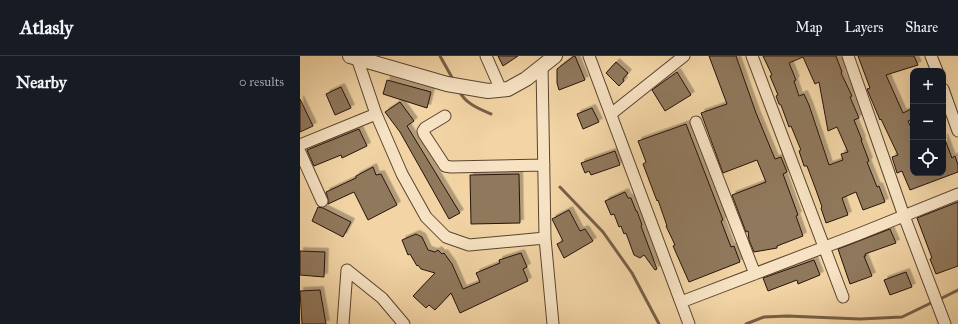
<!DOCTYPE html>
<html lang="en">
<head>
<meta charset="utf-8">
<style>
	:root { --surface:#171b24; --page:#242831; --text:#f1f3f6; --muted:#9ea1a6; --line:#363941 }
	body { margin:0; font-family:"IM FELL Great Primer",serif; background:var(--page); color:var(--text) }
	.controls { position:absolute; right:12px; top:12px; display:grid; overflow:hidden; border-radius:8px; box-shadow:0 4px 16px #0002 }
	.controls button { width:36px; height:36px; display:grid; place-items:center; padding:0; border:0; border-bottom:1px solid var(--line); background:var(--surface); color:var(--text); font:20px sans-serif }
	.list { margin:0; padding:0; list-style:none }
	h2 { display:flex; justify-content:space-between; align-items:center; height:52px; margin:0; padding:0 16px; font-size:17px }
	h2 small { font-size:13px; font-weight:400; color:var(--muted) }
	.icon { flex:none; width:22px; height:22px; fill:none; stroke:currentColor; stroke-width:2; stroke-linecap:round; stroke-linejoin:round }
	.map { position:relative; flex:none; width:658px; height:268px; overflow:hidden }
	header { display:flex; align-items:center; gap:24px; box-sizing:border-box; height:56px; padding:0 20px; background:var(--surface); border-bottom:1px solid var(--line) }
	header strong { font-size:19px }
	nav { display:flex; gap:22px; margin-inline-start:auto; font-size:14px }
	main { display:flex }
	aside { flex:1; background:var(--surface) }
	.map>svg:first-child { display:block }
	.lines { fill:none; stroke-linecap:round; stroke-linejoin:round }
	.stream { stroke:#776047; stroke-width:3 }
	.building { fill:#90785b; stroke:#26140a; fill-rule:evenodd; filter:url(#shadow) }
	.minor-casing { stroke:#594431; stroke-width:13 }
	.tertiary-casing { stroke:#594431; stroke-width:16 }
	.minor { stroke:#f7e3c4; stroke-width:11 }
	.tertiary { stroke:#f7e3c4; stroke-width:14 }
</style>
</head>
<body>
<header>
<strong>Atlasly</strong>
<nav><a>Map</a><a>Layers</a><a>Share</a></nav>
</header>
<main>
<aside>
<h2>Nearby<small>0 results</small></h2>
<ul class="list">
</ul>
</aside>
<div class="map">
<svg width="658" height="268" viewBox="0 0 658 268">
	<defs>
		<filter id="shadow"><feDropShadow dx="3.5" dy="-3.5" stdDeviation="0" flood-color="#0004"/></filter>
	</defs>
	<rect width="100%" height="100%" fill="#f2d4a5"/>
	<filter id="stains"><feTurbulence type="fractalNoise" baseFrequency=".005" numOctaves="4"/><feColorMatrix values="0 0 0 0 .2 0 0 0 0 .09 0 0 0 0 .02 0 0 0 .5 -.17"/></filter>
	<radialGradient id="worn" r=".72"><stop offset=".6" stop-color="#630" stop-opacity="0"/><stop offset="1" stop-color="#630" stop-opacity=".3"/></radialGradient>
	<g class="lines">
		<path class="stream" d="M140,0L154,25
			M159,35C166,48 179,53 191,58
			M260,131L303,176L332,217L359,268
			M638,244L658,234
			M446,268L464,261L487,260L560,263L602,261L633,246"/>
	</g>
	<path class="building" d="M198,0H218L203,10Z
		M274,0H275L285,24L259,34L257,27V13Z
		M409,0H436L456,57L475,103L481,101L487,116L483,118L498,159L496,160L503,180L477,190V192L454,196L449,184L448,175L446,176L432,139L466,126L457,104L423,117L401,57L427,48Z
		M463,0H536L542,16L541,17L552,40L550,41L559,62L554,64L562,84H561L569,105L567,106L577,131L579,130L585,146L563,154L556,136L542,142L548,159L526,167L521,152L522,151L516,134L507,110H504L499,95L501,94L491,70L489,71L481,49L479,48L476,40L478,39L470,20L472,19ZM503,1L515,28L519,26L528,75L537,71L548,96L541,98L543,104L529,109L509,49L504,38L499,40L494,25L496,24L489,7Z
		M558,0H614L618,9L586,19L603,57L613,52V63L608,65L613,76V117H643L644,81L652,102L655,100L658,109V116L610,134L602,115L597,117L592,101L598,99L581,63L580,64L567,33L570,32Z
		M316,6L328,17L323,23L324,25L319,30L306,17Z
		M377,16L391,39L365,55L352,34Z
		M87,24L131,36L127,52L83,38Z
		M41,31L51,52L35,59L26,38Z
		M0,43L13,70L0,76Z
		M100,46L114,65L107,70L160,157L149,163L100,76L85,56Z
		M292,52L299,66L283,73L277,58Z
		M386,68L423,164L421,165L431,191L434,190L440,206L389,226L373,190L375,189L366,170H367L358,144L357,145L343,108L346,106L338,85Z
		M59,73L67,90L42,102L41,99L14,110L7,94Z
		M315,95L320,109L291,119L289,115L285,117L281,107Z
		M73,111L76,119L81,118L97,149L68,164L54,136L28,148V143L26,136L56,122V120Z
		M219,118L220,167L171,168L170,119Z
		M325,136L328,142H331L336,155H337L342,169L341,170L357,213L355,214L344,199L340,202L334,199L326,177L324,178L321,170L319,171L314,158L311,159L305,145Z
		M658,146V210L636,218L630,203L632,202L617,162Z
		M18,151L23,152L51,166L43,181L12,165Z
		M269,154L280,175L285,173L293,185L264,202L257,188L263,185L252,163Z
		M590,173L596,187L565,198L566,200H564L572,220L550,228L538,193Z
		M116,178L122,181L128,194L135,196L138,194L142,198L144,197L152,208L163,233L180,226L176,217L200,207L199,204L221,197L227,211L223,213L228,225L160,257L151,237L135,254L129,249L126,252L113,240L135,217L121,213L118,209L117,210L110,198L108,199L102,184Z
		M0,195L25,196L24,221L0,219Z
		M514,204L520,219L498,228L497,224L468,235L463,222Z
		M606,216L612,231L590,239L584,224Z
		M20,234L26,268H2L0,235Z"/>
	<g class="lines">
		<g class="minor-casing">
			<path id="minor" d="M58,0L57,2L76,58L102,118L126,161L146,181L169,189L245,182
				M186,0L201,34
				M289,0L389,268
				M452,0L543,241
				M548,0L604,160L645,268
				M631,0L637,15
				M242,10L245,182L253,268
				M643,33L658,75
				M311,58L384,0
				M145,60L125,72L123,75L124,78L145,110L151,111L244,109
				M396,66L455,218
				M0,89L76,58
				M0,96L22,145
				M47,214L82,242L104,268
				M381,246L559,178L658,138
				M43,268L47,214"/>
		</g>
		<g class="tertiary-casing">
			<path id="tertiary" d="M50,0L147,28L188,35L208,33L226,23L255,0"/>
		</g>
		<use href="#minor" class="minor"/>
		<use href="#tertiary" class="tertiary"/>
	</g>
	<rect width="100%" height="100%" filter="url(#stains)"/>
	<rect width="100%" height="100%" fill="url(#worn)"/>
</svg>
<div class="controls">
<button>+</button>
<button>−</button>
<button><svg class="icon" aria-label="locate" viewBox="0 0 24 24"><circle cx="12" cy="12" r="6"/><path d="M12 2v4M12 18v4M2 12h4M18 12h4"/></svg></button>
</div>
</div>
</main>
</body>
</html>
